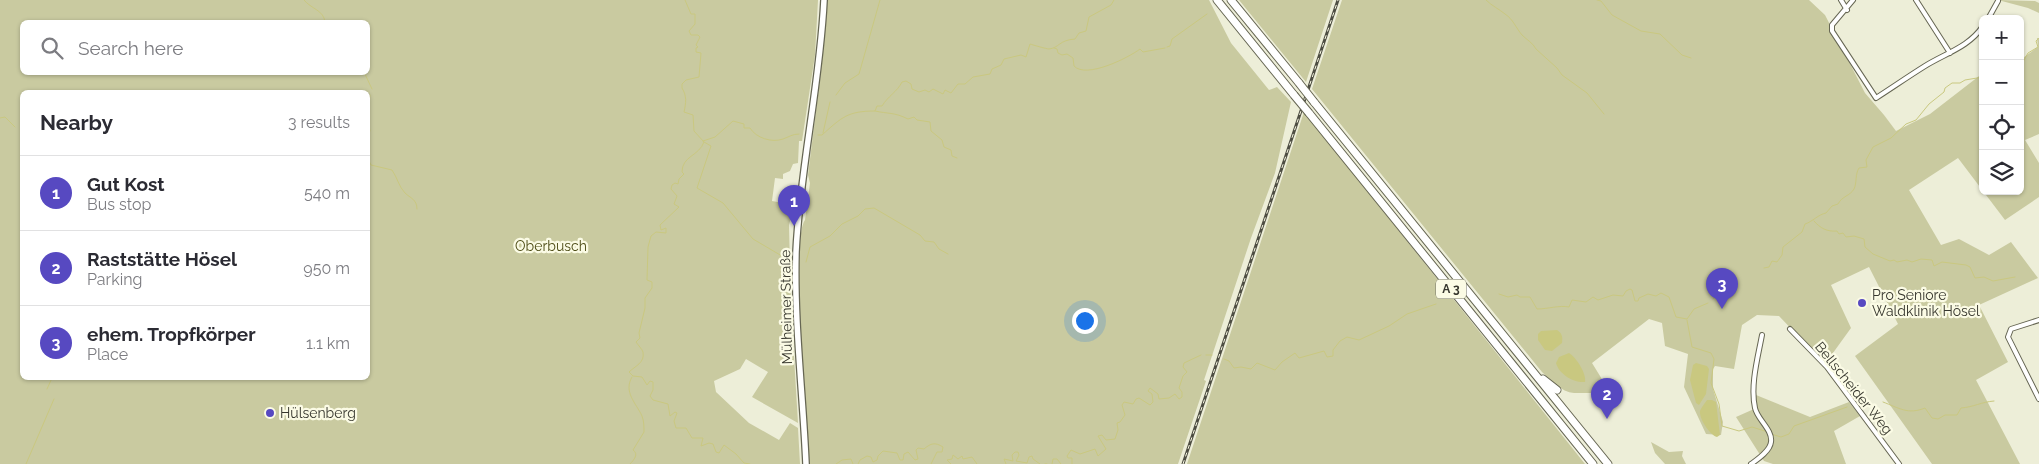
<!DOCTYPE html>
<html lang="en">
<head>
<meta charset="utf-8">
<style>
	:root { --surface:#fff; --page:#f7f7f7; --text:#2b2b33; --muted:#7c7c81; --line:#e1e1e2; --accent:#5749c1 }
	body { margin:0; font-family:Raleway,sans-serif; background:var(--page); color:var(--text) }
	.controls { position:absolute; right:15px; top:15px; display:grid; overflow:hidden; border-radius:8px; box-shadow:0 1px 4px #0004 }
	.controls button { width:45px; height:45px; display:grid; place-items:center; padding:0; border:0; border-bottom:1px solid var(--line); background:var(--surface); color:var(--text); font:25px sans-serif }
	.you { position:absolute; left:1084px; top:320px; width:18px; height:18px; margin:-12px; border:4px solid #fff; border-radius:50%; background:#1a73e8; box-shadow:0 0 0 8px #1a73e833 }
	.badge { display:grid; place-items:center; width:32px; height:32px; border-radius:50%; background:var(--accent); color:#fff; font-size:16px; font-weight:700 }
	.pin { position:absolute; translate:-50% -41px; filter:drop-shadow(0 1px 2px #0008) }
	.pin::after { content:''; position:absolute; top:26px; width:18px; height:15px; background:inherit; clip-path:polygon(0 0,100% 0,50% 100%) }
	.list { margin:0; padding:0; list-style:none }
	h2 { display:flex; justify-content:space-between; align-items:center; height:65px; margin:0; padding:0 20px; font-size:21px }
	h2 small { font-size:16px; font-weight:400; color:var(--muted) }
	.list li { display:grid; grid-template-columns:32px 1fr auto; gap:15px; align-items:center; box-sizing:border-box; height:75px; padding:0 20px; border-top:1px solid var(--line) }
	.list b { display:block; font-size:19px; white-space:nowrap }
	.list p { margin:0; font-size:16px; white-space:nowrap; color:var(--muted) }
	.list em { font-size:16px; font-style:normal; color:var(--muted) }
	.icon { flex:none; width:28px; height:28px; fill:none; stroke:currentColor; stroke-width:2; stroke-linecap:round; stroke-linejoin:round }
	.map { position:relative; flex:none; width:2039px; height:464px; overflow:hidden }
	.search { position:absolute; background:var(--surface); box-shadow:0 1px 4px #0004; left:20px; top:20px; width:350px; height:55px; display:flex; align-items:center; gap:12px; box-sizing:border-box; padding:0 18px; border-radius:8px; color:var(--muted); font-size:19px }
	.panel { position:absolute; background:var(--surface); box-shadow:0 1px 4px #0004; left:20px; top:90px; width:350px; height:290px; border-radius:8px }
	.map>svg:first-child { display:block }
	.green { fill:#c9caa0; fill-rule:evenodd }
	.water { fill:#c9c880 }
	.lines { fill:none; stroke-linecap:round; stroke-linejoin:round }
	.stream { stroke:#c9c880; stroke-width:1 }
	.minor-casing { stroke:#666653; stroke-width:6 }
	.secondary-casing { stroke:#666653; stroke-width:8 }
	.motorway-casing { stroke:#666653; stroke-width:9 }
	.minor { stroke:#fff; stroke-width:4 }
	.secondary { stroke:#fff; stroke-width:5.5 }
	.motorway { stroke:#fff; stroke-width:7 }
	.rail-casing { stroke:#4d4d42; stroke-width:3 }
	.rail { stroke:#fbfbe5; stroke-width:1; stroke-dasharray:4; stroke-linecap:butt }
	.motorway-bridge-casing { stroke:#666653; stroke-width:9; stroke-linecap:butt }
	.motorway-bridge { stroke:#fff; stroke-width:7 }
	.poi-dot { fill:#5749c1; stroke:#fbfbe5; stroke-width:2 }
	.labels { text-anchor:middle; stroke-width:4.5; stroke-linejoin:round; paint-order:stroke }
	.shield { fill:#fbfbe5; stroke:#727265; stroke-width:1 }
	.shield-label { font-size:12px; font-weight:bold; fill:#37372e }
	.park-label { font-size:14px; fill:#4d4c16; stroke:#fbfbe5 }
	.poi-label { font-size:14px; fill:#37372e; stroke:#fbfbe5; text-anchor:start }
	.street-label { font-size:14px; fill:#37372e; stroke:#fbfbe5 }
</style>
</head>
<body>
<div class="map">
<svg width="2039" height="464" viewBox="0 0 2039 464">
	<rect width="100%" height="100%" fill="#edeed8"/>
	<path class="green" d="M0,0H818L815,55L802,141H799L798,163L793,164L790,171L783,174V179L775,178L772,201L794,205L789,225L791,307L798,423L752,397L768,372L746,359L740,369L714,381L716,392L749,423L779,440L790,423L798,428L800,464H0ZM22,22H368V72H22ZM22,92H368V378H22Z
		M827,0H1209L1231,43L1269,90L1277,87L1291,102L1275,173L1251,238L1204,380L1206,381L1178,464H809C807,427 790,240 805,220L810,183L808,175L819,87Z
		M1239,0H1333L1306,82Z
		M1342,0H1809L1825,15L1865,93L1884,115L1896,131L1930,114L1983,73V191L1958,158L1909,190L1941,245L1959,239L1989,255L2011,242L2038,278L1979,305L2008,362L1976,380L2020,464H1932L1855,356L1898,324L1869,267L1831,285L1851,328L1825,364L1779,316L1757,315L1742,325L1734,369L1715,366L1713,369V389L1723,422L1721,435L1706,434L1684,387L1688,354L1665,346L1662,323L1649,319L1592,363L1613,397C1600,392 1588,393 1574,393C1561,392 1551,380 1542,372L1312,89Z
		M1998,0L2035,1L2039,3V13L2028,8Z
		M2037,38H2039V134L2025,140L2039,163V197L2005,220L1983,191H2020V60L2038,47Z
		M1304,112L1585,464H1187Z
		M1756,395L1810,417L1849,402L1860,416L1834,431L1846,464H1773L1764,461L1736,417L1754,409Z
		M1651,442L1669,452L1683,451L1682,456L1686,464H1665L1655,453Z"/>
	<path class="water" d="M1557,330C1562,333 1563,337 1562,343L1552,351L1545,350L1538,340V334L1541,331Z
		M1569,353C1576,357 1587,374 1585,382C1573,383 1559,374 1556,363L1559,357Z
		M1696,363L1707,366L1709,369L1706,394L1699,405L1696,403L1690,380L1693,365Z
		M1707,400H1712L1716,402L1720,435L1717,437C1710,435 1699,419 1700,411C1701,408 1705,403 1707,400Z"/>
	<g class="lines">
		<path class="stream" d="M304,0C311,9 324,10 325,22
			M685,0L691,14H695V24L689,31L691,35H698L700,37L696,45L698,47L696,48V52L701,53L699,77L686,80L682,84V88C687,96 686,103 684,112L693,115L694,131L704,142C699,156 682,156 682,172L684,174L679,179L678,184L675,183L672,185L671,189L677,196L674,204L679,207L660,225L661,230L666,228V233L656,232L651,236L648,247L647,280L652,282V288L645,298V308L639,333L640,338L636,342C638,345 642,349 643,352C645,363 635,366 629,372L633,376L642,377L647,385L650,381L653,382V390L650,396L653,400L668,404L670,416L675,412L677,413L674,421L676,428H686L692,438H703L701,446L709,443L713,444L716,452L719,453L724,445L736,454L744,463L750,464
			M1486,0C1492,6 1499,9 1505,14C1513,19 1516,28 1522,35C1527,40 1533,43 1536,49L1557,68L1562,75L1587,93L1604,114
			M1597,0L1601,1L1612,15L1641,31L1660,34L1682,55L1691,58
			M1167,47L1170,46L1172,39L1207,14
			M1054,48L1057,49L1058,53L1062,55L1067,54L1073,58L1074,66C1086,79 1128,58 1140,49L1143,52L1165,48
			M2020,63L2023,62L2028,53L2038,47L2036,41L2039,38
			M364,72L372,89
			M836,95L845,83L859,74L880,0
			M368,110L370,95
			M875,111C888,114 894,112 908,119L914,117L917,120L930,122L931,131L942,140L944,147L951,150L952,156L957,158
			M0,118L5,117L15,127
			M368,120L370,131L368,134
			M21,132H22
			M823,133L830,102
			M818,135H822C842,117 848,111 875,111L877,106H882C888,96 897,92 902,82L906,81L911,84L912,89L919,92L925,90L929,92L933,89L943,94L945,90L951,93L958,84H965L973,77L990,74L992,69L1001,65L1004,59L1021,55L1026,57L1030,44C1033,45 1047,49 1049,49C1059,48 1059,40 1075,39L1079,33L1086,31L1089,17L1111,5L1114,0
			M703,141L715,137L733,121L744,124V128H750C756,138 772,143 783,139C789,137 792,134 799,134
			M704,142L711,146L697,188L723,203L753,239L787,259
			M368,159L371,165L392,170C397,177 399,187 405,193C410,198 417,199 417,209
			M1814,221C1820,228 1827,232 1837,231L1839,234L1843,233L1846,237L1854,236L1864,239L1865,247L1873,254L1890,261L1894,260L1897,262L1907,260L1912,262L1921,259L1932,260L1934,266L1942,262L1966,265L1970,267L1975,278L1984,277L1993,281L2015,277
			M806,262L810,247L830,236L842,224L858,216L865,209L874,208L920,235L925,241L934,242L939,249L948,254
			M1764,268L1769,267L1772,261L1777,262L1782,255L1783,247L1802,232L1805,224C1812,222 1819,214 1826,213L1832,206L1838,204C1842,196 1850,196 1854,189C1857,183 1855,174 1859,168L1867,167L1866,160L1873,147L1891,138L1906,124L1916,120L1929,104L1944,92L1945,88L1952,83H1960L1965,80L1983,77
			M1499,294L1508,297L1517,295L1520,297H1530L1537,309C1548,309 1559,305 1569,307L1572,300L1586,302L1593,297L1598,300L1613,295L1623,296L1626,291L1630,289L1632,290L1635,301H1638L1639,298L1648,294L1656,296L1661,293L1669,297L1676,317L1687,319L1694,309L1708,303
			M1713,299L1733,281
			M1687,320L1692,347L1711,353L1714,359L1711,383L1719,404L1722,426L1739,431L1752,427L1768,432
			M1206,355H1212
			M1224,359L1229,361L1234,368L1241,367L1251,369L1257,363L1275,370L1282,362L1295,353L1299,358L1324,351L1327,357L1333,356V350L1340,341L1347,337L1359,340L1389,326L1407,314L1436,304
			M47,389L52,378
			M1883,402C1899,408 1908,415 1925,408L1932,418L1938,419L1945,415H1957L1961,408C1974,407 1981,402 1994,401
			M1771,434L1781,437L1789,434L1794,426L1847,407
			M26,464L54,399
			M630,464C634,460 639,454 633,450L644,432C644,427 644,421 642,416C636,403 623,392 632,377
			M836,464L842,460L851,459L853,464
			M858,464L860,460L867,456L871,457L873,462L877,460L878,456L883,451L897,453L900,460H903L904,454L908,452L915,460L918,459L916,450L918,448L924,449C931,443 935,442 943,447L942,452H937L931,464
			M951,464L947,460L952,459L953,455L958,459L962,456L963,459L972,457L977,464
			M1006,464L1004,459L1013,461L1012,455L1015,452H1018L1019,455L1016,461L1027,463L1029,457L1032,456L1033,459L1040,464
			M1045,464H1047
			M1052,464L1053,459H1057L1061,464
			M1072,464V458H1068L1067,456L1071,450L1080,454L1095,449L1098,456L1106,449L1098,436L1102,435L1106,440L1115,439L1118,430L1117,423L1120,422L1125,415L1122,405L1124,402L1133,404L1136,399L1139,398L1150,405L1153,402L1152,394L1148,391L1150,388L1158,394L1159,399L1169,398L1175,394L1179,399L1182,397V392L1179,388L1183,376L1187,372L1183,367L1184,363L1201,355"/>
		<g class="minor-casing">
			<path id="minor" d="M1841,0L1847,10
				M1853,0L1832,25V31L1876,98C1893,87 1909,76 1925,66C1946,53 1969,47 1983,26
				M1916,0L1950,53
				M1988,19L1998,1
				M2039,320L2011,329L2008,337L2039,399
				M1790,329L1827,367L1899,464
				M1751,464C1758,459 1770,451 1771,442C1773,430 1757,419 1755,408C1750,385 1758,357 1762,335"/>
		</g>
		<g class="secondary-casing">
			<path id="secondary" d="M806,464C803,394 794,323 796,252C800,168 820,85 824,0"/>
		</g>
		<g class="motorway-casing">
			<path id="motorway" d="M1217,0L1294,95
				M1231,0L1299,83
				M1314,102L1608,464
				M1309,113L1593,464
				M1543,379L1557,390"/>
		</g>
		<use href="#minor" class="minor"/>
		<use href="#secondary" class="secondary"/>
		<use href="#motorway" class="motorway"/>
		<g class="rail-casing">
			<path id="rail" d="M1183,464L1338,0"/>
		</g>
		<use href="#rail" class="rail"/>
		<g class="motorway-bridge-casing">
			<path id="motorway-bridge" d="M1299,83L1314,102
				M1294,95L1309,113"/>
		</g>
		<use href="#motorway-bridge" class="motorway-bridge"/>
	</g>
	<g class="poi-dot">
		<circle cx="1862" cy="303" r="5"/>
		<circle cx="270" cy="413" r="5"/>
	</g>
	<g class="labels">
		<rect class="shield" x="1436" y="279.5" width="30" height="19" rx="4"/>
		<g class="shield-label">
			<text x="1451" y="293">A 3</text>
		</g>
		<g class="park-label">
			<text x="551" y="251">Oberbusch</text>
		</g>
		<g class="poi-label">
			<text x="1872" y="300">Pro Seniore<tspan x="1872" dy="16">Waldklinik Hösel</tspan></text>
			<text x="280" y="418">Hülsenberg</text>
		</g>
		<g class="street-label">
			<text transform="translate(786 307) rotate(-91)" y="5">Mülheimer Straße</text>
			<text transform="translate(1854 388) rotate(51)" y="5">Bellscheider Weg</text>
		</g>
	</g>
</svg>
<div class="controls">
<button>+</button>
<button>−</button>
<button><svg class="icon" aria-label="locate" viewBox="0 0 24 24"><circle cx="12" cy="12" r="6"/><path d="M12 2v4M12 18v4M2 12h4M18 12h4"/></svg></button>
<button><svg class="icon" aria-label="layers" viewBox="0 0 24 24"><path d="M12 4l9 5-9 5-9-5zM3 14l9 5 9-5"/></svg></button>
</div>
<div class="you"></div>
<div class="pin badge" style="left:794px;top:226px">1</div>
<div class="pin badge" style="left:1607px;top:419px">2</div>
<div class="pin badge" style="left:1722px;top:309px">3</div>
<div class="search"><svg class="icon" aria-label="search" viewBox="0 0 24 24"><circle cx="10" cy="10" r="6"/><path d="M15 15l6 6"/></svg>Search here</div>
<section class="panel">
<h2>Nearby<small>3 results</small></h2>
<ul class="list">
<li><span class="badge">1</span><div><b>Gut Kost</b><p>Bus stop</p></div><em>540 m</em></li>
<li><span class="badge">2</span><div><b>Raststätte Hösel</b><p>Parking</p></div><em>950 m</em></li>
<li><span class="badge">3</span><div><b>ehem. Tropfkörper</b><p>Place</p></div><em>1.1 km</em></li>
</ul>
</section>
</div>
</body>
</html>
